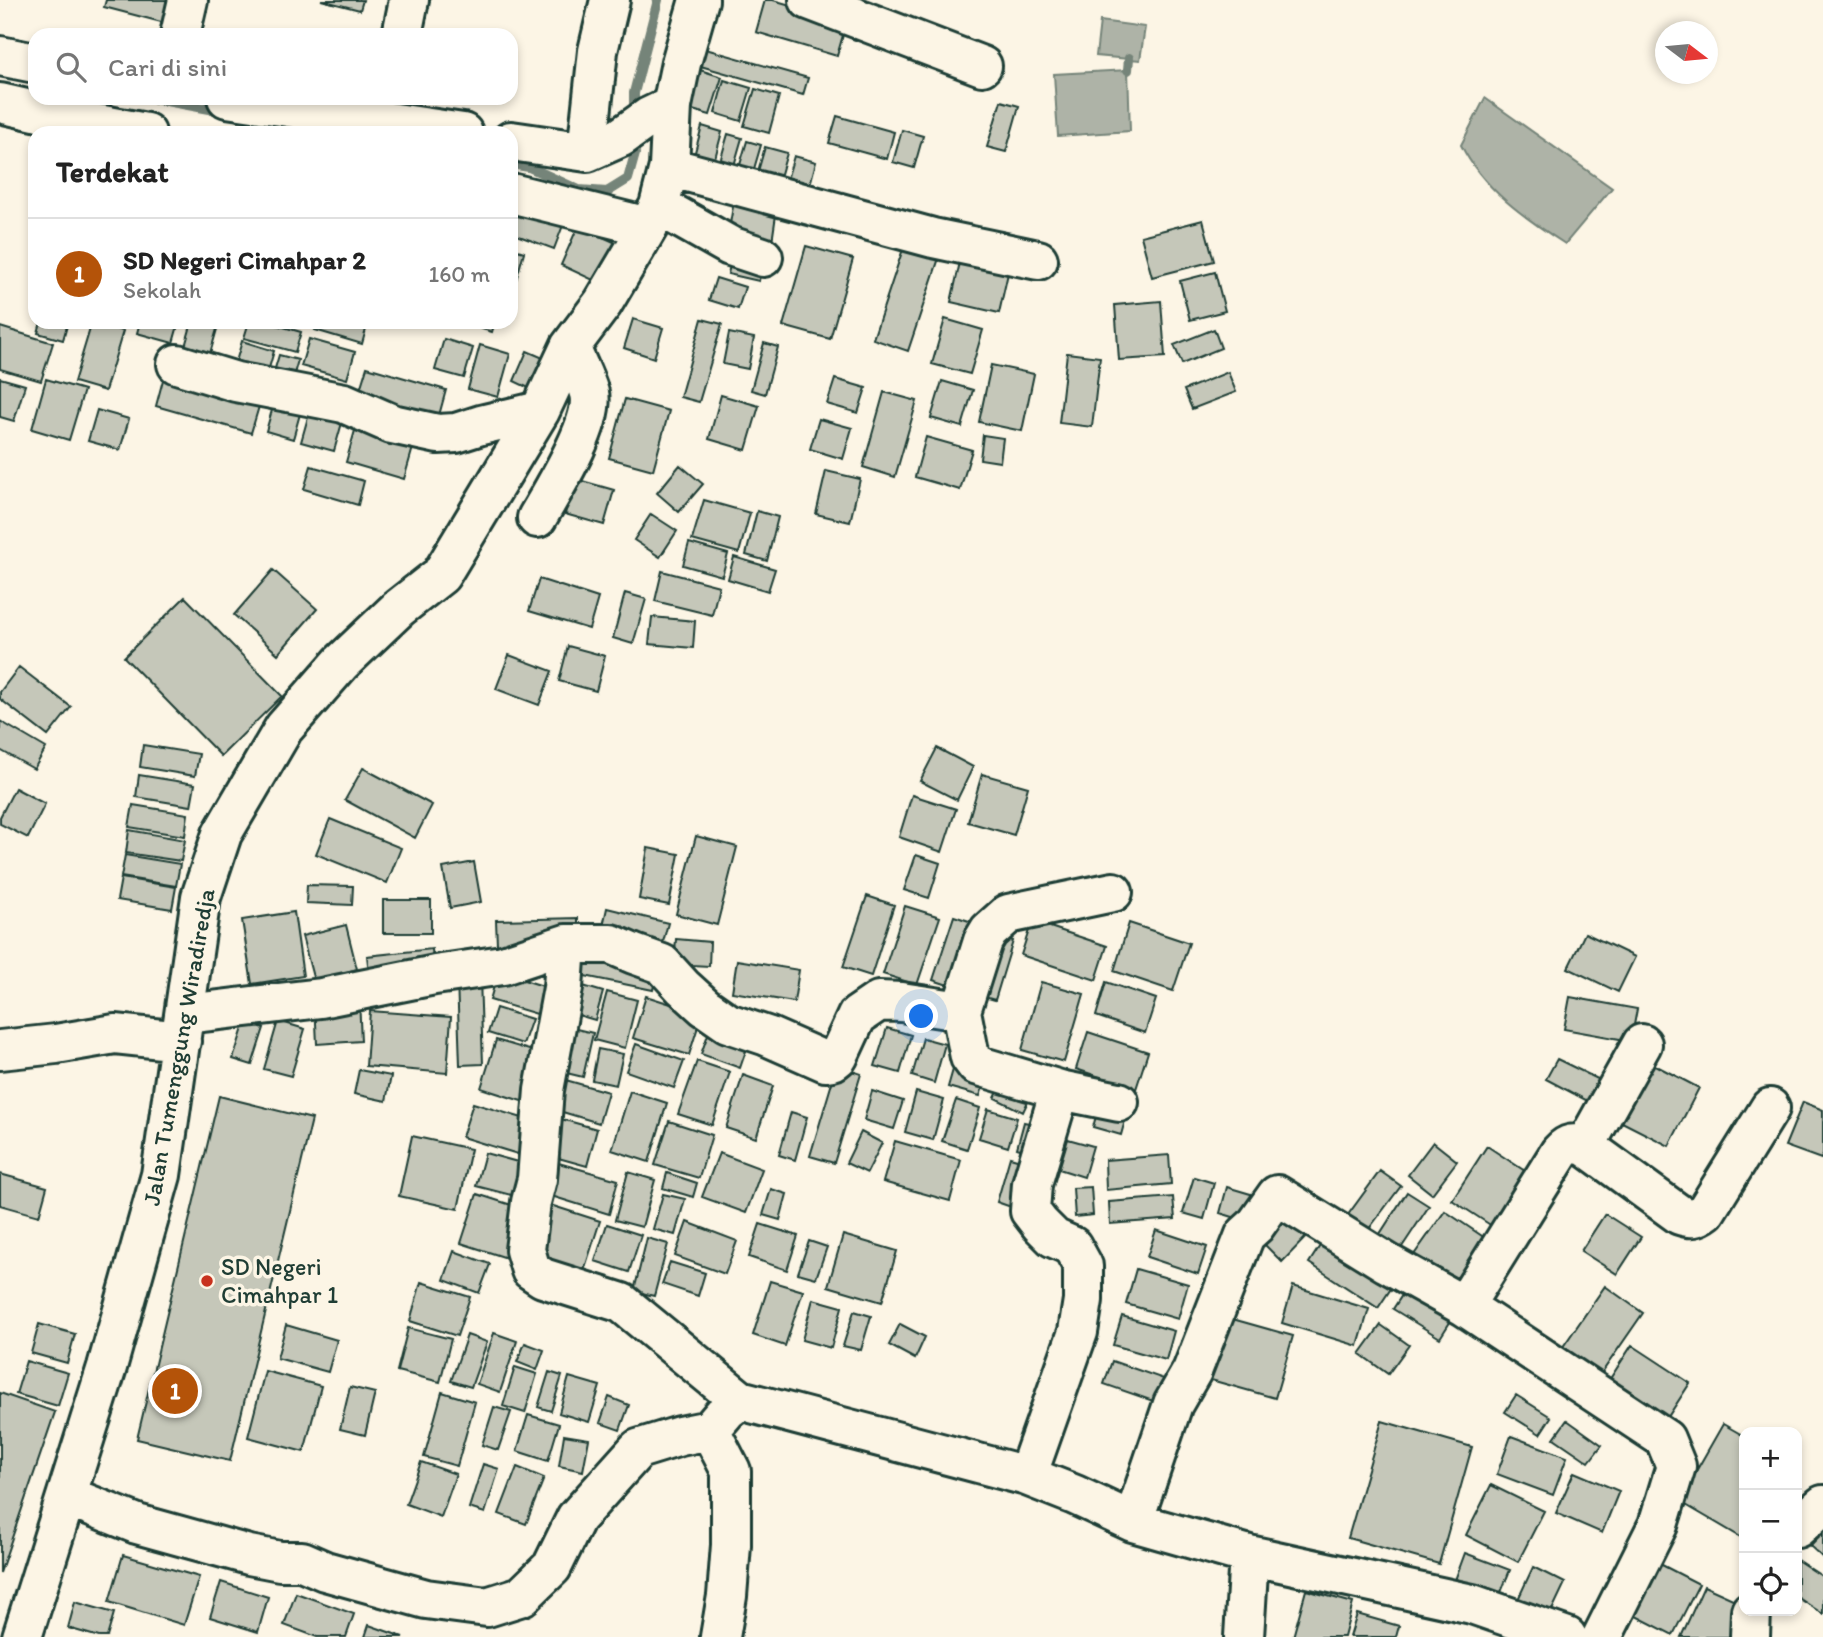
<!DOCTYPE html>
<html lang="id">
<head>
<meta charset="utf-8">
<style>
	:root { --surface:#fff; --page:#f2f2f2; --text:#222; --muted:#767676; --line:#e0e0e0; --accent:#b45309 }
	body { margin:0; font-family:Itim,sans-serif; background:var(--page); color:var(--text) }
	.controls { position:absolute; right:21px; bottom:21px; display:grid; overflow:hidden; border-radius:14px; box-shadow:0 4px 10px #0003 }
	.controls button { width:63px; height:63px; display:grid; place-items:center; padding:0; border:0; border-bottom:2px solid var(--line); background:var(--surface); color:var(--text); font:35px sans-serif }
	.compass { position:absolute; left:1655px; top:21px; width:63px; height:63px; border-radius:50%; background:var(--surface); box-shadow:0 4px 10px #0003; rotate:106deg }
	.you { position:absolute; left:922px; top:1017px; width:24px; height:24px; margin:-18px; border:5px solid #fff; border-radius:50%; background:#1a73e8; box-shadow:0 0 0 10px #1a73e833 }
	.badge { display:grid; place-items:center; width:46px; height:46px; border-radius:50%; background:var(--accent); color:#fff; font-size:23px; font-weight:700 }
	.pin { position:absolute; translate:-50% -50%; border:4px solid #fff; box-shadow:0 2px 7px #0006 }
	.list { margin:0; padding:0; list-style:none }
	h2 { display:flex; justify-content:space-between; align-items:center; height:91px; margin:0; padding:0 28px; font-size:30px }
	h2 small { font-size:23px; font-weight:400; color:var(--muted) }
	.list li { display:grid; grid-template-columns:46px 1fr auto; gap:21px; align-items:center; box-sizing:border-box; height:112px; padding:0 28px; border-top:2px solid var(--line) }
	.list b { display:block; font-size:26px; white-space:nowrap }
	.list p { margin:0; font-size:23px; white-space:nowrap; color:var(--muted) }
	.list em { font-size:23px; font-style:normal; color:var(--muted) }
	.icon { flex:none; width:38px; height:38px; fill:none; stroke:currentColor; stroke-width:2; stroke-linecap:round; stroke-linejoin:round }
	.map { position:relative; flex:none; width:1823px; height:1637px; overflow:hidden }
	.search { position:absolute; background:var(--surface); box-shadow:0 4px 10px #0003; left:28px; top:28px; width:490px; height:77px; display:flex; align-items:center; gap:18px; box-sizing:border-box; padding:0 24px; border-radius:21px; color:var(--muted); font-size:26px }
	.panel { position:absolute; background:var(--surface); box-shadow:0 4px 10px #0003; left:28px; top:126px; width:490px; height:203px; border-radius:21px }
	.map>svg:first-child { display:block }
	.water { fill:#aeb3a7; stroke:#758479; stroke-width:2 }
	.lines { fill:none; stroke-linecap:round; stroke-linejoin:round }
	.stream { stroke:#758479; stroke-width:10 }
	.building { fill:#c5c7b9; stroke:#1f3d34; stroke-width:2 }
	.minor-casing { stroke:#1f3d34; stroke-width:44 }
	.minor { stroke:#fcf5e5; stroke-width:38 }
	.poi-dot { fill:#c8321e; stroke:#fcf5e5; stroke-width:2.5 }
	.labels { text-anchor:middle; stroke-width:7; stroke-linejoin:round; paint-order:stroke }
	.street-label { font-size:24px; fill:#1f3d34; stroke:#fcf5e5 }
	.poi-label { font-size:24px; fill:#1f3d34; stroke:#fcf5e5; text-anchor:start }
</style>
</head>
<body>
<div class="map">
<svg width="1823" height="1637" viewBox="0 0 1823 1637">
	<rect width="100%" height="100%" fill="#fcf5e5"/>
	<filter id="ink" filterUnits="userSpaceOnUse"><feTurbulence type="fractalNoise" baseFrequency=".0143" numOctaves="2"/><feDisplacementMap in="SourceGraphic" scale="14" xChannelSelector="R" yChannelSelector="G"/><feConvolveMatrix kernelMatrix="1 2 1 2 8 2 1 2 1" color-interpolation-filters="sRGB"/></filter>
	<g filter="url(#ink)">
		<path class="water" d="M1100,21L1145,27L1140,60L1096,56Z
			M1128,70L1130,131L1058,136L1054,74Z
			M1485,98L1612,188L1565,244C1525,218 1483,189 1461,145Z"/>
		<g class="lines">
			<path class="stream" d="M1128,70L1129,58
				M150,98L226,112
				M634,117V93L658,0
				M511,164L529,167L579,190L607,192L628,179L635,154L634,137"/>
		</g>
		<path class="building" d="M106,0H171L165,23L104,7Z
			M321,0H363L360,10Z
			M765,0H773L847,21L837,56L756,32Z
			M702,48L808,78L803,95L697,65Z
			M700,70L722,77L710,115L689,109Z
			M724,80L751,88L741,121L715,113Z
			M755,89L779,96L769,133L744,126Z
			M1001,101L1019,106L1006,152L987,147Z
			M837,116L894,132L887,159L829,143Z
			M702,126L722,132L711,173L691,167Z
			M902,130L923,136L914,168L893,162Z
			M728,134L742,138L731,176L717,172Z
			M747,141L761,145L751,179L737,175Z
			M765,147L787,153L776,191L754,185Z
			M794,156L816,162L806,200L783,193Z
			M734,201L777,208L772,242L728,235Z
			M511,204L565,220L554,249L511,233Z
			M1203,220L1214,261L1152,277L1141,236Z
			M578,226L623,246L606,286L561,265Z
			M806,246L853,259L830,339L783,326Z
			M904,246L939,258L908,351L873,339Z
			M511,248L524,252L511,298Z
			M732,256L762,262L759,281L728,274Z
			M960,262L1008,273L999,313L951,302Z
			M1215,272L1225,311L1190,320L1180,281Z
			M716,278L745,287L738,309L709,300Z
			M1161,301L1165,357L1119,360L1115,305Z
			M633,319L663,328L654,358L624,348Z
			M702,319L722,324L699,402L680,397Z
			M945,319L983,330L970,374L932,364Z
			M41,322H68L63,340L38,333Z
			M92,322L123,331L105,391L74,382Z
			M140,322H179L173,343L137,333Z
			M192,322H219L207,364L182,357Z
			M249,322H266L301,332L295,352L244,338Z
			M317,322H368L362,344L315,330Z
			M459,322H495L492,332Z
			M0,327L53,343L41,381L0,369Z
			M1214,329L1221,348L1182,364L1174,345Z
			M729,333L754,338L748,369L723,364Z
			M309,339L355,352L347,379L301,366Z
			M444,339L473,348L464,378L435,370Z
			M242,341L274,351L265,382L233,372Z
			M764,343L778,347L765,394L751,390Z
			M480,345L510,354L498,397L468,389Z
			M527,351L548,360L535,391L514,381Z
			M1067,353L1100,357L1092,427L1059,423Z
			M279,355L298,360L290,388L271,382Z
			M991,365L1034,374L1022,431L979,422Z
			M367,367L446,390L438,419L358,396Z
			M1228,372L1236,392L1192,409L1184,390Z
			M164,376L260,403L251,433L156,406Z
			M0,378L25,385L14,421L0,417Z
			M46,379L84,390L69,440L32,429Z
			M835,379L866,388L858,413L827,404Z
			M942,381L973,390L962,427L931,418Z
			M884,392L917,401L895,477L863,467Z
			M721,395L759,406L746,450L709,439Z
			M276,396L303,403L293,439L266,431Z
			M625,399L669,411L653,470L609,458Z
			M312,403L345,412L334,451L301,442Z
			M97,410L129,419L120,450L88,441Z
			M819,419L852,428L843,459L810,449Z
			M358,420L416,437L404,479L346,462Z
			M983,435L1003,438L1000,462L980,459Z
			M926,437L972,450L960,490L915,477Z
			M680,465L703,484L679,512L657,493Z
			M311,466L364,481L358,505L304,489Z
			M826,471L860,479L850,522L816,514Z
			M575,479L614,490L604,525L565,514Z
			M704,500L750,513L739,553L692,540Z
			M757,511L778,517L767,561L746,555Z
			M651,514L677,531L660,557L634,540Z
			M689,543L728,554L722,576L683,565Z
			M734,557L775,569L768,591L728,579Z
			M273,570L317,609L278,654L234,615Z
			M662,571L719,586L712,615L655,601Z
			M539,579L598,598L589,629L529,611Z
			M625,593L646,599L633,644L613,638Z
			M185,597L282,696L221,756L124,657Z
			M652,617L695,621L693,648L649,644Z
			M568,646L605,656L596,691L559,681Z
			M509,655L552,671L539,705L496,689Z
			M19,667L71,707L48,736L0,699V692Z
			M0,721L46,748L34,769L0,750Z
			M143,745L199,754L195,776L140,767Z
			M937,748L973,767L957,800L920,781Z
			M363,768L432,805L415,838L345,800Z
			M982,774L1028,787L1014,835L968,822Z
			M139,775L195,784L191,806L136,797Z
			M15,788L45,804L28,838L0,824V817Z
			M912,795L956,809L942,852L899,837Z
			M133,805L188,814L185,836L129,827Z
			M330,819L401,848L387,883L316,854Z
			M129,830L185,840L181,861L126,853Z
			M696,836L737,847L717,925L676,914Z
			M648,848L679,854L669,905L639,899Z
			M125,855L180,864L176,886L121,877Z
			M916,855L940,863L929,898L904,890Z
			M474,862L481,902L450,908L443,868Z
			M121,878L176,887L172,909L117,900Z
			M307,885L353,886L352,905L306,903Z
			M867,896L894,905L871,976L843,967Z
			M383,900H431V933H383Z
			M905,906L940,917L917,985L883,974Z
			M607,908L668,923L661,950L601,935Z
			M294,912L303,976L252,984L242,920Z
			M954,916L975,923L954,987L933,980Z
			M578,918V942L497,945L496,920Z
			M1032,921L1107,946L1096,980L1021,955Z
			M1129,923L1189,943L1173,991L1114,971Z
			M346,925L357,969L314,981L302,936Z
			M1585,933L1635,957L1618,992L1568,968Z
			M994,936L1013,941L995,1000L977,995Z
			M676,939L710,942L709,966L674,964Z
			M432,949L434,975L370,982L367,956Z
			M575,949L658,966L653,990L570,973Z
			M737,960L799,970L794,1002L732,992Z
			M498,972L556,990L547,1017L490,1000Z
			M480,978L483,1064L460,1065L457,979Z
			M1041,982L1084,994L1064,1062L1022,1050Z
			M1106,982L1156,999L1145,1033L1096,1016Z
			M573,983L603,992L595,1020L564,1011Z
			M607,992L637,1000L625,1048L594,1040Z
			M646,996L702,1014L689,1055L633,1038Z
			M1570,997L1637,1009L1631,1041L1564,1029Z
			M359,999L361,1041L317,1044L315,1002Z
			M496,1008L532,1019L523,1044L488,1033Z
			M370,1011L451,1017L447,1073L366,1066Z
			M278,1021L305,1029L291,1076L264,1069Z
			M245,1022L264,1028L252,1065L233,1059Z
			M564,1026L593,1033L583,1077L554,1070Z
			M711,1026L750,1039L740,1068L701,1054Z
			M887,1028L911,1035L900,1073L875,1066Z
			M1088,1032L1148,1052L1136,1089L1076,1069Z
			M923,1038L945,1044L934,1083L912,1076Z
			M496,1040L546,1055L531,1104L481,1088Z
			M636,1044L684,1061L674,1088L626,1071Z
			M598,1049L623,1054L616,1085L592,1080Z
			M1557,1059L1606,1083L1595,1105L1546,1079Z
			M697,1061L730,1072L712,1125L678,1114Z
			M1649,1062L1699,1088L1669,1146L1618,1120Z
			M837,1066L861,1074L834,1163L810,1156Z
			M954,1066L987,1075L980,1096L948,1087Z
			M359,1070L391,1076L386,1101L354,1094Z
			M743,1075L773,1086L756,1138L726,1128Z
			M555,1077L608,1092L599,1123L546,1107Z
			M1002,1083L1030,1097L1023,1112L995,1098Z
			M630,1091L667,1103L649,1162L612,1150Z
			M872,1091L903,1101L894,1129L864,1120Z
			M916,1092L944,1100L933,1140L905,1132Z
			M219,1096L312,1119L230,1461L137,1439Z
			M956,1100L980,1108L967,1149L942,1141Z
			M1803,1102L1823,1110V1155L1821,1159L1785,1146Z
			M473,1103L532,1121L521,1155L462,1137Z
			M988,1109L1017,1118L1008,1147L979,1138Z
			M1098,1109L1126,1117L1121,1135L1093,1127Z
			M791,1112L807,1117L795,1160L779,1155Z
			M554,1117L597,1129L587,1166L544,1154Z
			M669,1121L712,1135L699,1178L655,1165Z
			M1024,1122L1038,1125L1030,1152L1017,1148Z
			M861,1132L882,1143L867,1173L846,1163Z
			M412,1136L471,1149L458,1209L399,1196Z
			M1068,1139L1093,1146L1084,1177L1059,1169Z
			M895,1141L961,1160L950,1201L883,1182Z
			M1433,1142L1457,1161L1432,1194L1408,1175Z
			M1487,1146L1531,1175L1495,1228L1452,1200Z
			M485,1153L532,1166L523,1198L476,1186Z
			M719,1153L762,1169L746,1213L702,1197Z
			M1169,1155L1171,1184L1106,1190L1105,1160Z
			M1010,1157L1024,1161L1011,1207L997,1202Z
			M555,1162L618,1180L609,1214L545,1194Z
			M1380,1171L1401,1186L1362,1238L1342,1223Z
			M628,1172L655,1180L642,1227L615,1220Z
			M667,1173L697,1183L693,1197L663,1188Z
			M0,1174L47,1187L39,1216L0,1205Z
			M1194,1177L1214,1183L1204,1219L1183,1213Z
			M1091,1187L1093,1215L1075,1217L1073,1188Z
			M1227,1187L1254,1195L1246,1221L1220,1213Z
			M771,1189L787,1194L780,1220L763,1215Z
			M1407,1192L1429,1206L1400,1250L1378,1237Z
			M477,1194L527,1210L510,1259L461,1243Z
			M663,1194L685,1199L675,1235L653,1229Z
			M1173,1197L1175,1219L1110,1224L1109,1202Z
			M544,1203L600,1221L584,1271L529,1253Z
			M1445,1211L1488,1240L1454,1289L1411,1259Z
			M1291,1212L1311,1232L1282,1262L1262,1242Z
			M1605,1214L1641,1237L1617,1274L1581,1251Z
			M687,1222L737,1241L725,1274L675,1256Z
			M607,1224L641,1235L629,1272L595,1261Z
			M760,1224L798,1236L787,1270L749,1257Z
			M1156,1230L1207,1247L1198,1274L1147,1257Z
			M843,1235L897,1251L882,1302L828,1286Z
			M647,1238L668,1244L654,1296L634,1291Z
			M1325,1238L1394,1284L1378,1308L1309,1263Z
			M809,1241L827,1247L816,1278L798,1273Z
			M454,1251L490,1264L479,1293L444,1280Z
			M670,1262L705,1273L698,1296L662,1284Z
			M1136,1269L1188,1284L1178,1319L1126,1304Z
			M770,1281L803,1291L785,1346L753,1335Z
			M421,1282L470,1297L457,1336L410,1321Z
			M1293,1286L1369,1309L1358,1346L1282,1323Z
			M1605,1286L1643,1313L1596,1381L1558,1354Z
			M1406,1289L1452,1319L1440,1338L1393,1309Z
			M813,1299L842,1307L831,1348L802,1340Z
			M854,1311L871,1316L861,1350L843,1346Z
			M1122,1316L1174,1331L1166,1360L1113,1345Z
			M1229,1318L1293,1336L1275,1398L1211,1380Z
			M39,1324L75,1334L67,1363L31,1353Z
			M900,1324L925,1337L915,1359L889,1345Z
			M286,1325L337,1340L328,1372L277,1358Z
			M1381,1325L1409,1345L1388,1374L1360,1354Z
			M408,1328L451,1339L440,1382L397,1371Z
			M494,1333L517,1341L500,1392L477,1384Z
			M467,1335L487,1342L471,1387L451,1381Z
			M525,1343L544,1350L537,1370L517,1362Z
			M1632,1345L1690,1383L1662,1426L1604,1388Z
			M26,1361L68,1373L58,1406L16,1394Z
			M1112,1361L1164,1379L1156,1402L1104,1384Z
			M515,1367L537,1374L525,1413L503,1406Z
			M265,1371L321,1386L304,1452L248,1437Z
			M549,1372L562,1376L551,1411L538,1407Z
			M569,1377L600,1386L589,1422L559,1413Z
			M350,1387L375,1393L365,1435L340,1429Z
			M442,1392L475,1402L457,1466L424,1457Z
			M0,1393L55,1412L0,1573Z
			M1516,1395L1551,1417L1540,1434L1505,1412Z
			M609,1397L629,1405L620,1430L600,1423Z
			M494,1407L511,1412L498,1450L482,1445Z
			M528,1415L559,1424L548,1461L517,1451Z
			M1567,1420L1602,1445L1589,1462L1554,1438Z
			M1382,1421L1472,1447L1439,1564L1348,1538Z
			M1723,1424L1744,1436V1539L1679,1501Z
			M564,1435L589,1439L583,1471L559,1466Z
			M1511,1436L1567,1457L1553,1495L1497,1474Z
			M421,1462L456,1474L441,1517L406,1504Z
			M483,1464L499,1469L485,1513L469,1508Z
			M517,1467L544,1478L526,1524L499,1514Z
			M1574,1472L1619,1491L1602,1533L1556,1513Z
			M1491,1485L1544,1511L1518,1562L1466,1535Z
			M1823,1532V1558L1810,1546Z
			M1465,1553L1510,1570L1495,1607L1451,1591Z
			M123,1555L199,1577L184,1625L109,1602Z
			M1797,1560L1823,1577V1614L1797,1597Z
			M1658,1563L1699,1584L1673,1635L1632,1614Z
			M1533,1567L1565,1583L1546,1623L1514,1608Z
			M221,1582L268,1597L258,1632L210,1617Z
			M1704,1586L1744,1604L1734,1637H1681Z
			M1306,1590L1353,1603L1344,1637H1293Z
			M296,1593L354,1614L346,1637H317L284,1625Z
			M75,1602L114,1613L107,1637H99L68,1628Z
			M1357,1614L1399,1626L1396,1637H1350Z
			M369,1625L403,1637H365Z"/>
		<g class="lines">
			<g class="minor-casing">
				<path id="minor" d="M809,0L982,66
					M180,35L188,0
					M402,35L409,0
					M0,56L35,63
					M227,98L463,133
					M0,103L70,119L146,133
					M511,141L587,152L598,51L610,0
					M587,152L621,137L649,117L672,106
					M669,167L933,238L1038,260
					M511,193L648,227
					M659,206L730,246L763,257
					M177,364L236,382L344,403L392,424L438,434L456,433L481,425L540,411
					M537,518C552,492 596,422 589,393C585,378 576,362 570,347
					M566,944L563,988L544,1090L537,1179L531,1202L525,1250L531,1270L543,1278L622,1303L740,1400
					M961,1011L983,941L989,931L1008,914L1113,892
					M186,1014L321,998L435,975L503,965L566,944H611L634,954L662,964L683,987L705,1007L728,1023L767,1036L826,1062L833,1061L838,1057L857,1016L879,1001L901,1002L961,1011L970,1057L976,1065L1060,1090L1119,1102
					M0,1050L56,1044L115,1034L181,1041
					M1585,1146L1642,1044
					M710,1430L731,1471V1545L727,1596L720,1637
					M1027,1476L1078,1332L1083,1300V1266L1072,1246L1054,1238L1040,1224L1030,1211L1032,1184L1060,1090
					M67,1496L137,1524L249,1555L280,1561H302L325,1571L426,1599L487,1607L522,1596L552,1567L576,1518L638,1449L680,1436L710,1430L727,1410L740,1400L1027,1476L1075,1495L1133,1522L1249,1555L1472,1604L1567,1637
					M1133,1522L1173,1404L1192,1371L1245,1235L1255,1226L1277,1195L1387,1263L1464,1306
					M1797,1528L1823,1505
					M22,1637L107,1367L161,1175L201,897L222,834L284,728L341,663L399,608L441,575L540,411L570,347L603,303L648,227L659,206L669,167L672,106L681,63L699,0
					M1244,1637L1249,1555
					M1602,1637L1658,1525L1676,1466L1665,1439L1464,1306L1560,1152C1568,1143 1573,1143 1585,1146L1680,1215C1691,1219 1697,1218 1706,1211L1770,1108
					M1750,1637L1751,1611"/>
			</g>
			<use href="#minor" class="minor"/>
		</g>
	</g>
	<circle class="poi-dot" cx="207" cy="1281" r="7"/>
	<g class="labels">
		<g class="street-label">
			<text transform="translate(179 1047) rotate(-80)" y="8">Jalan Tumenggung Wiradiredja</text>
		</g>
		<g class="poi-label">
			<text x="221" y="1275">SD Negeri<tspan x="221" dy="28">Cimahpar 1</tspan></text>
		</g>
	</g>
</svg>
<div class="controls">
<button>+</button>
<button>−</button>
<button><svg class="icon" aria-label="locate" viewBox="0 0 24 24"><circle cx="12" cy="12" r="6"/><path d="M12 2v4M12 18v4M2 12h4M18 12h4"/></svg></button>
</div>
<svg class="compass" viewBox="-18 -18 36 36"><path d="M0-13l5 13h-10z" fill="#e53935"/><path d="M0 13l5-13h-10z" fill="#767676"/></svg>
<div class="you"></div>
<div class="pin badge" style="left:175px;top:1391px">1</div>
<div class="search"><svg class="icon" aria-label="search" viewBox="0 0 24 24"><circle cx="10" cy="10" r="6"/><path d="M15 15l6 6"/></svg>Cari di sini</div>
<section class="panel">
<h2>Terdekat<small></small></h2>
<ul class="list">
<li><span class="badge">1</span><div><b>SD Negeri Cimahpar 2</b><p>Sekolah</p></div><em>160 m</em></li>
</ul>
</section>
</div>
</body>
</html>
